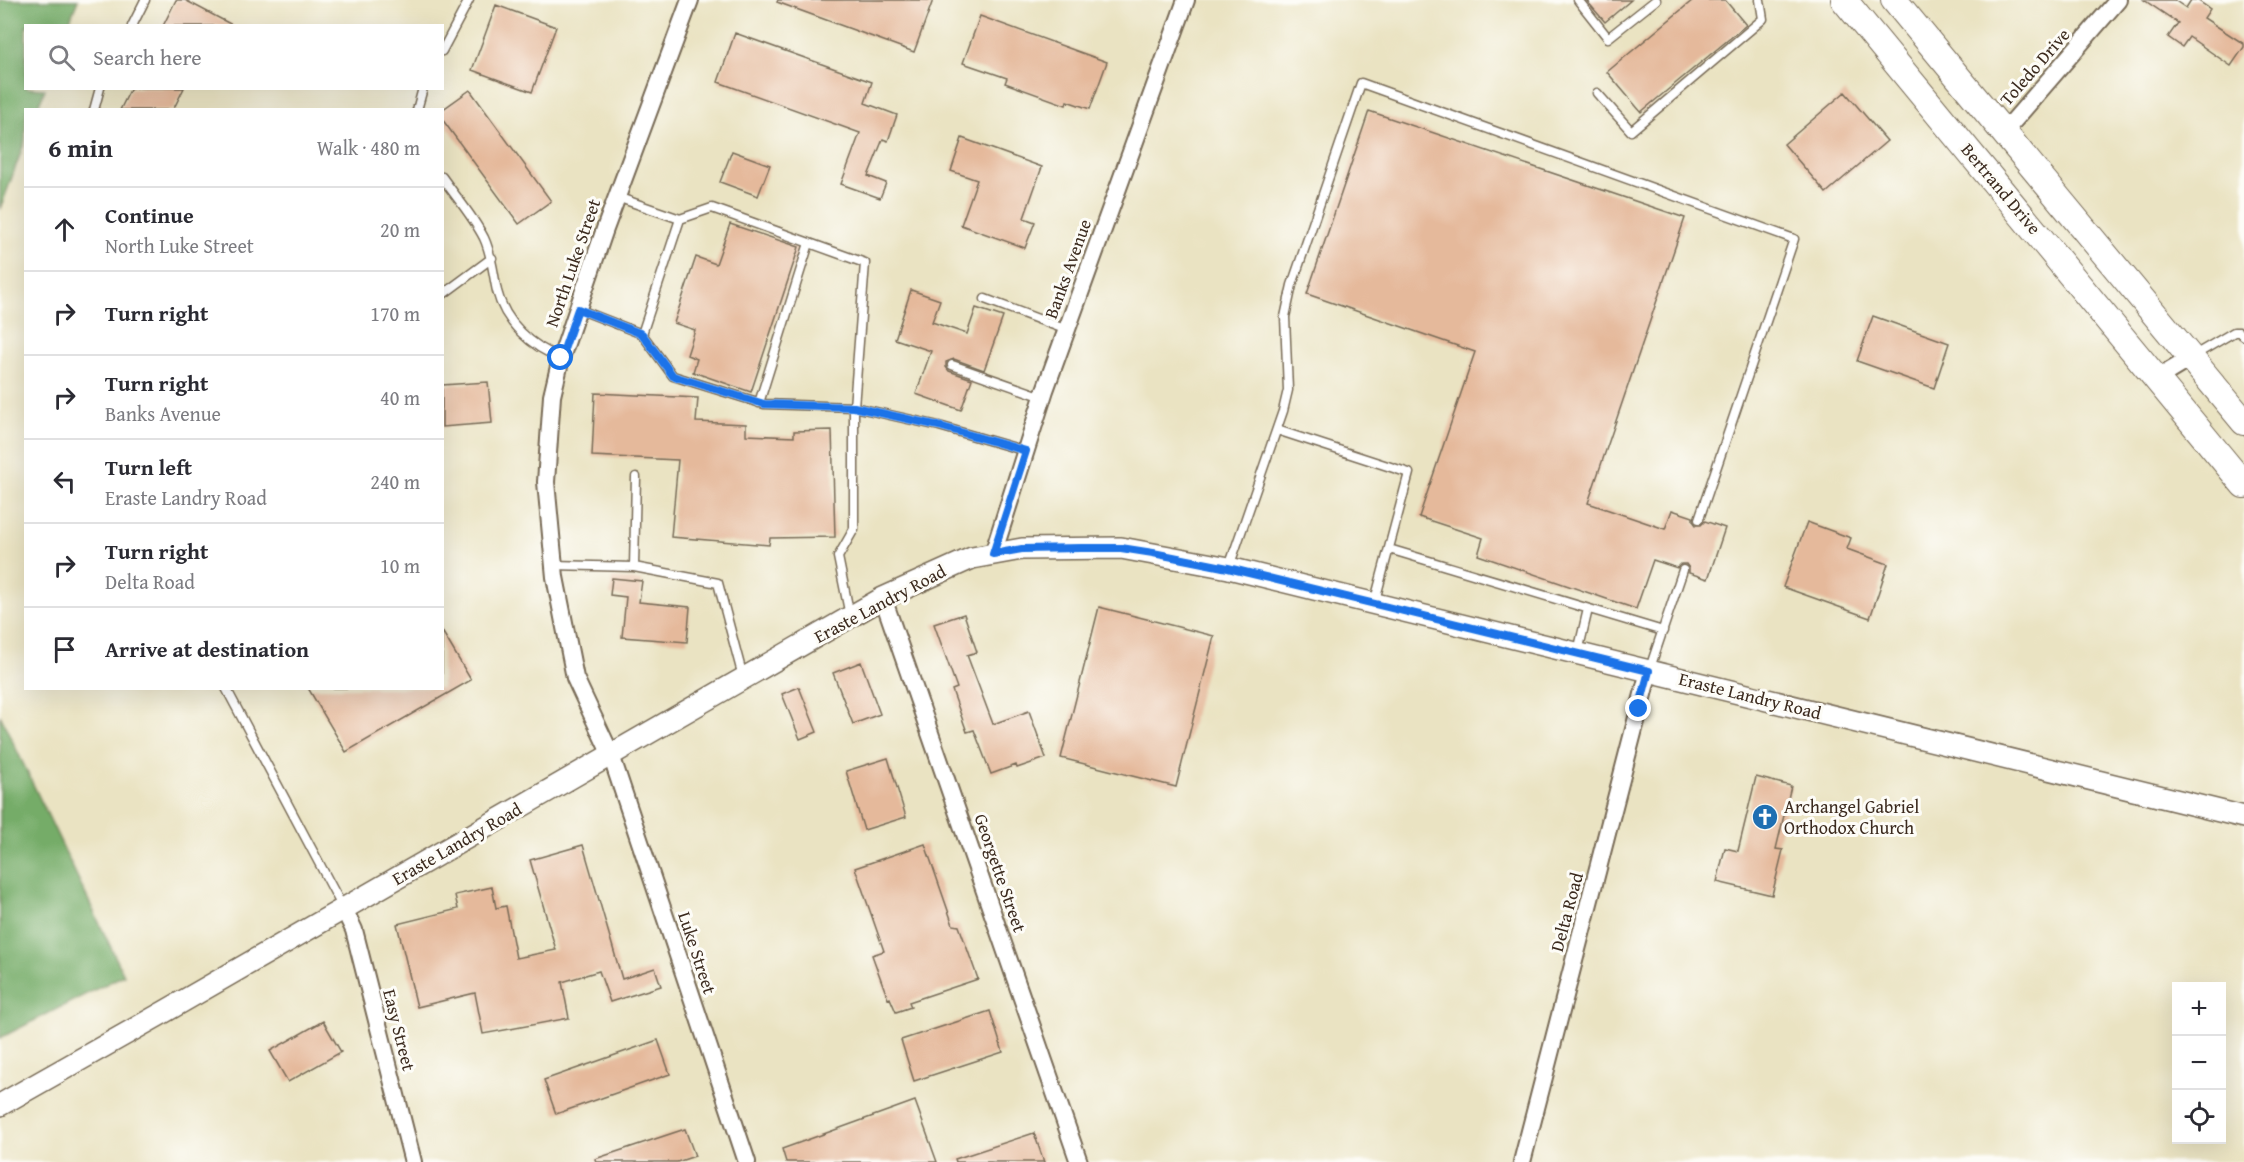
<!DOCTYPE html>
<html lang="en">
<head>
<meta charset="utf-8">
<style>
	:root { --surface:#fff; --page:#f7f7f7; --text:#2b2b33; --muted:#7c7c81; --line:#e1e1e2 }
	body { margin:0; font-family:"Gentium Book Plus",serif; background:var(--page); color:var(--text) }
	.controls { position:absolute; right:18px; bottom:18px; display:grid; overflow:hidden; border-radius:0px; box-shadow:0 6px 24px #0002 }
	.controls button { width:54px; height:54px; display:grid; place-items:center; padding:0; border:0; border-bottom:2px solid var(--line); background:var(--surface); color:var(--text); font:30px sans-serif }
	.stop { position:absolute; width:18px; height:18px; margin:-14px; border:4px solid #1a73e8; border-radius:50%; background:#fff }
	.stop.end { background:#1a73e8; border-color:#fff; box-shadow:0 2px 6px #0008 }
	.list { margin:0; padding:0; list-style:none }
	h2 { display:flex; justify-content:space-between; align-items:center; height:78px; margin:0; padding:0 24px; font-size:26px }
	h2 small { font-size:20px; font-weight:400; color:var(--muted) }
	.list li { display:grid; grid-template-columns:39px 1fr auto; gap:18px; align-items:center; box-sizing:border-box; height:84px; padding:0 24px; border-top:2px solid var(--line) }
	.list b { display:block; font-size:22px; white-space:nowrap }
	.list p { margin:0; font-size:20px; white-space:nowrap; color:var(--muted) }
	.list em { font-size:20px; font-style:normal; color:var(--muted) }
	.icon { flex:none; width:33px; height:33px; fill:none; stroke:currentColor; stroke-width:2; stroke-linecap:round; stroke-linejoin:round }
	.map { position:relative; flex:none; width:2244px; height:1162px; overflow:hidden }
	.search { position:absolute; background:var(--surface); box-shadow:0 6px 24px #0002; left:24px; top:24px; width:420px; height:66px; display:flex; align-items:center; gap:15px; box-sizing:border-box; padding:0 21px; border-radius:0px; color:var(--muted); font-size:22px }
	.panel { position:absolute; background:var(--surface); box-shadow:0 6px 24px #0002; left:24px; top:108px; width:420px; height:582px; border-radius:0px }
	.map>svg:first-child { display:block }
	.forest { fill:#75ac68; stroke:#586b43; stroke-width:1.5 }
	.building { fill:#e5b99b }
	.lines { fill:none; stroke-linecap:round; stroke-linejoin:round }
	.service-casing { stroke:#786b57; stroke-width:11 }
	.minor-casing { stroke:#786b57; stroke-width:20 }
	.tertiary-casing { stroke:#786b57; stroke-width:24 }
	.primary-casing { stroke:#786b57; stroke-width:28 }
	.service { stroke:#fff; stroke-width:8 }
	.minor { stroke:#fff; stroke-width:16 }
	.tertiary { stroke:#fff; stroke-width:21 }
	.primary { stroke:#fff; stroke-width:26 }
	.route { stroke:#1a73e8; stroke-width:8 }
	.labels { text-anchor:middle; stroke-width:6; stroke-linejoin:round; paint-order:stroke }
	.street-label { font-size:18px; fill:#3b2a1e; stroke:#fdfcf7 }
	.poi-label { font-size:18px; fill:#3b2a1e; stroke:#fdfcf7; text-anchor:start }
</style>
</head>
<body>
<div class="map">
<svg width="2244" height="1162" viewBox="0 0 2244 1162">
	<rect width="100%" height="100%" fill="#fdfcf7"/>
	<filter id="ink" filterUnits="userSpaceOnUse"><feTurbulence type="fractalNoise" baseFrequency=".0167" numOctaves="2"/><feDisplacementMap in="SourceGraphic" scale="12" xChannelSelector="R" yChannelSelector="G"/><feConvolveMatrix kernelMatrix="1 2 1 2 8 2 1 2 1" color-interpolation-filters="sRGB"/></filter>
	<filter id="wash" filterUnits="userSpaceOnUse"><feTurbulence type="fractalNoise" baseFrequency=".008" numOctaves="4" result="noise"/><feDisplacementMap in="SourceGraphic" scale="24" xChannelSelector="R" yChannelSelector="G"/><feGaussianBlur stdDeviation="1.35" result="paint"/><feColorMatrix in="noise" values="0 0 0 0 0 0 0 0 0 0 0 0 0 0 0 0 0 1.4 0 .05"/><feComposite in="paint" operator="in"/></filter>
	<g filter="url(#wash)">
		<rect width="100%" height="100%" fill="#eae3c2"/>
		<path class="forest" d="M0,0H78L68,25L26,26V88L45,89L37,109L26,110L25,141L0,210Z
			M0,715L124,975L0,1038Z"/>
		<g id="blocks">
			<path class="building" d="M176,0H185L234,26H163Z
				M778,0H933L914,52L777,2Z
				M1586,0H1631L1605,22Z
				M1693,0H1725L1746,25L1641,112L1607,72Z
				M2144,0H2174L2186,8L2191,0H2197L2210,9L2204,18L2244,44V47L2231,66L2189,37L2182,47L2168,37L2178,23Z
				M496,5L556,27L532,92L472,70Z
				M980,16L1107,62L1090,109L1067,101L1066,105L1005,83L1007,78L963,63Z
				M735,33L872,82L865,103L897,115L888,141L883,139L868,176L886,183L880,198L841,184L860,133L718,82Z
				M131,88H184L173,110H120Z
				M470,90L551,201L519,224L442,119V110Z
				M1845,92L1887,141L1826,193L1784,144Z
				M1369,111L1685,218L1588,503L1665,529L1672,510L1693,517V521L1696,525H1701L1705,521L1725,528L1708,579L1689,573V568L1686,564H1681L1677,568L1653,560L1636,609L1478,555L1483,538L1419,517L1475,352L1307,294Z
				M962,138L1042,167L1024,218L1035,222L1025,248L961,225L977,180L951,171Z
				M732,151L770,165L758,196L720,182Z
				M730,224L799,247L751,392L693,372L697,359L687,355L695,330L674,323L696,257L716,264Z
				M911,290L940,300L932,322L967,334L976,308L1003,317L984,370L954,359L946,362V367L949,371L972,379L961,410L916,394L931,351L895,339Z
				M1873,316L1949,343L1934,388L1857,361Z
				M488,382L492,423L442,427V385Z
				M595,393L698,398L696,422L746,424V435L794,437V431L832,430L835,537L770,538L769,545L671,537L678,460L592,456Z
				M1807,522L1851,538L1847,549L1888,564L1870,618L1783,587Z
				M612,578L642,581L639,602L690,607L687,642L622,637L626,597L610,595Z
				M1099,607L1214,636L1176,787L1061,758Z
				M964,614L977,652L967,655L993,724L1029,711L1046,758L1017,768L1016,765L991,774L974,730L967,732L952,690L957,688L934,624Z
				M442,631L471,680L346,752L308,688H442Z
				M861,662L880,714L853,724L833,673Z
				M799,687L817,732L800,739L782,694Z
				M888,758L906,817L864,830L846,771Z
				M1756,777L1791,786L1776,849L1783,850L1772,895L1717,882L1725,848L1738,851Z
				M925,844L953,925L959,926L978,979L909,1002L911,1007L896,1012L890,998L888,999L872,955L884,951L855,868Z
				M583,845L622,979L655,968L661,986L610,1002L599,971L562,982L569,1018L483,1034L475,993L417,1007L397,924L458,909L455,895L492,887L496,908L506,906L516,958L556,950L530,860Z
				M990,1011L1003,1052L914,1081L901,1040Z
				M323,1021L341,1052L288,1082L270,1051Z
				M658,1040L670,1074L556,1114L544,1080Z
				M915,1101L937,1162H786L782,1149Z
				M685,1129L695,1156L677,1162H596L595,1159Z
				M1034,1133L1044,1162H956L955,1159Z"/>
		</g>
	</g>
	<g filter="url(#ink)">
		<use href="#blocks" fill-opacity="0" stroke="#786b57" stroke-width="1.5"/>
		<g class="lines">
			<g class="service-casing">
				<path id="service" d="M1578,0L1608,38L1656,0
					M132,26L145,0
					M442,51L469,0
					M1597,93L1631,131L1763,19L1760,0
					M94,110L100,88
					M417,110L423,88
					M442,177C456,197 473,216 484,238C492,255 493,273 497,291C505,323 532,347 561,358
					M617,197L680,219L712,208L865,263L854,407L764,404L673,376L642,334
					M442,295L492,258
					M985,299L1067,330
					M578,309L642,334L680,219
					M2193,356L2234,332H2239L2244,336
					M952,365L1043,397
					M759,403L809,243
					M1277,430L1409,473L1374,604
					M1389,549L1663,631
					M553,565L634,567L718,583L743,677
					M634,567L636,477
					M1229,567L1283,411L1288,390L1285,317L1292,285L1361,83L1794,239L1699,519
					M850,616L838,557L854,529V407L939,426L1026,451
					M1578,652L1588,609
					M1649,671L1683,570
					M226,688L343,908"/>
			</g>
			<g class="minor-casing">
				<path id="minor" d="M690,0L605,229L561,358L552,396L546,482L555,577L575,678L611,755L747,1162
					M2004,132L2118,0
					M2158,378L2191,358
					M993,554L1045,390L1186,0
					M883,598L1079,1162
					M344,909L354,930L413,1162
					M1522,1162L1649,671"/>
			</g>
			<g class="tertiary-casing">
				<path id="tertiary" d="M0,1105L159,1015L883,598L972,558L1022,549L1121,548L1229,568L2244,817"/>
			</g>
			<g class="primary-casing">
				<path id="primary" d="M1844,0L2244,485
					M1894,0L2244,422"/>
			</g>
			<use href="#service" class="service"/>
			<use href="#minor" class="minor"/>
			<use href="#tertiary" class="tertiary"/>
			<use href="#primary" class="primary"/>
		</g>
	</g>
	<g class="lines" filter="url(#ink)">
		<path class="route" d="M561,358L578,309L642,334L673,376L764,404L854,407L939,426L1026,451L993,554L1022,549L1082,548H1121L1153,553L1228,568L1649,671L1639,709"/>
	</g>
	<defs>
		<g id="church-disc" transform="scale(1.35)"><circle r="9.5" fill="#1f6fb2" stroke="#fdfcf7"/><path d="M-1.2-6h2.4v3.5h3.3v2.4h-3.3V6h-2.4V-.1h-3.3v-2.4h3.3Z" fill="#fff"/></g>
	</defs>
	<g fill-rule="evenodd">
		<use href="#church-disc" x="1765" y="817"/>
	</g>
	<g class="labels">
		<g class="street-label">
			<text transform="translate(2035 67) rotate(-49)" y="6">Toledo Drive</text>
			<text transform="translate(2001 189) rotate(50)" y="6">Bertrand Drive</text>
			<text transform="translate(573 263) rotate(-71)" y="6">North Luke Street</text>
			<text transform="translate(1068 269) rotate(-70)" y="6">Banks Avenue</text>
			<text transform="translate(880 604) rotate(-28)" y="6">Eraste Landry Road</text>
			<text transform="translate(1750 696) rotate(14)" y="6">Eraste Landry Road</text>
			<text transform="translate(457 844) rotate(-30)" y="6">Eraste Landry Road</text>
			<text transform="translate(1000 873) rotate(71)" y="6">Georgette Street</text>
			<text transform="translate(1567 912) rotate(-75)" y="6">Delta Road</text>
			<text transform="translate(697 953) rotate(72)" y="6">Luke Street</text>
			<text transform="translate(399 1030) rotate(76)" y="6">Easy Street</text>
		</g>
		<g class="poi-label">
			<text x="1784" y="813">Archangel Gabriel<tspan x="1784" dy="21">Orthodox Church</tspan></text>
		</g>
	</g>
</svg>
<div class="controls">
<button>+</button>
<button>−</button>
<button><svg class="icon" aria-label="locate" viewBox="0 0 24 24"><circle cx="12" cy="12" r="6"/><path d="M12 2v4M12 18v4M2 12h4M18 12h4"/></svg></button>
</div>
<div class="stop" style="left:561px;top:358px"></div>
<div class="stop end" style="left:1639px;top:709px"></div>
<div class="search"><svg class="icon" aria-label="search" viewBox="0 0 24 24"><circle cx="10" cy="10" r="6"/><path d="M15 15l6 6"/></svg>Search here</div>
<section class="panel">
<h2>6 min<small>Walk · 480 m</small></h2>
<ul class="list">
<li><svg class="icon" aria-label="ahead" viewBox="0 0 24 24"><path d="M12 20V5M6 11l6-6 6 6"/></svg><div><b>Continue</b><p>North Luke Street</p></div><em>20 m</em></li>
<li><svg class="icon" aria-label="right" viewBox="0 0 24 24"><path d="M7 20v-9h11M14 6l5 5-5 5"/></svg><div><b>Turn right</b></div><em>170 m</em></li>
<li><svg class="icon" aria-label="right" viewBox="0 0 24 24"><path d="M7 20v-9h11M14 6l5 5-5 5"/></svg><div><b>Turn right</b><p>Banks Avenue</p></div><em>40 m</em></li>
<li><svg class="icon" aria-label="left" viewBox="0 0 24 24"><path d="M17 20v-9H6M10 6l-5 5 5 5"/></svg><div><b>Turn left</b><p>Eraste Landry Road</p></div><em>240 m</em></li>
<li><svg class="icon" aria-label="right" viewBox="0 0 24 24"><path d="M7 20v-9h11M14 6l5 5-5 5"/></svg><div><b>Turn right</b><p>Delta Road</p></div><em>10 m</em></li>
<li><svg class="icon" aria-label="arrive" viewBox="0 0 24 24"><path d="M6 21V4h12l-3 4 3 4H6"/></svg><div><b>Arrive at destination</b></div></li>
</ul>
</section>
</div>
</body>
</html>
